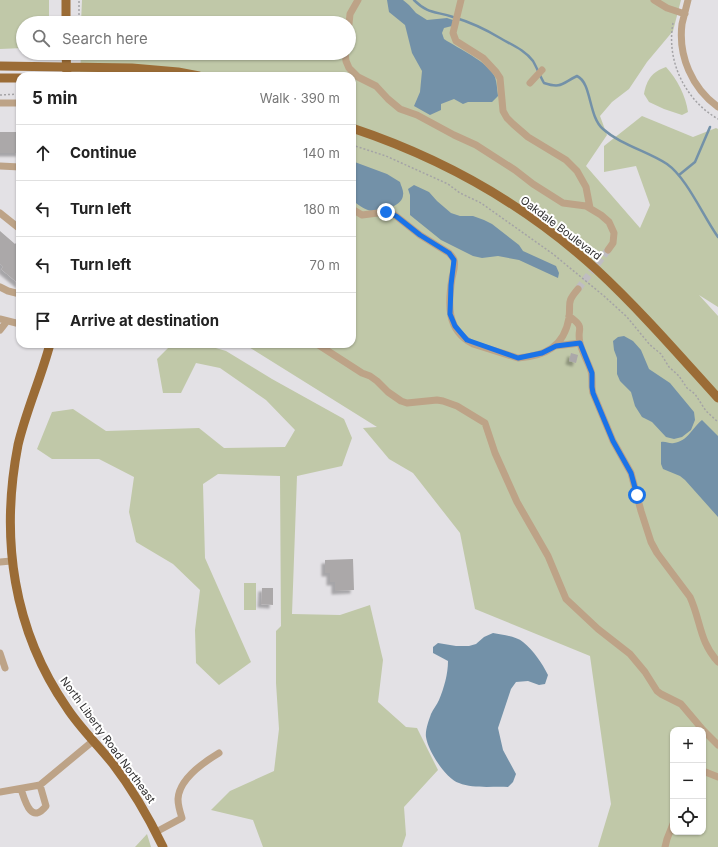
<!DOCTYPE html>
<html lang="en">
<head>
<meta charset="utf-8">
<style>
	:root { --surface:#fff; --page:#f2f2f2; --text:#222; --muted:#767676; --line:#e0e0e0 }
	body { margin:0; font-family:Inter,sans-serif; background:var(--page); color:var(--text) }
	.controls { position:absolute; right:12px; bottom:12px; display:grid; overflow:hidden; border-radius:8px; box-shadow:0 1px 3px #0004 }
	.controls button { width:36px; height:36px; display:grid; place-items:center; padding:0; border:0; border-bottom:1px solid var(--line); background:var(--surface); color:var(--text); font:20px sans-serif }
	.stop { position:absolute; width:12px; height:12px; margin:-9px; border:3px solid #1a73e8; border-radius:50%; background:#fff }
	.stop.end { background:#1a73e8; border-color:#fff; box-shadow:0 1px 4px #0008 }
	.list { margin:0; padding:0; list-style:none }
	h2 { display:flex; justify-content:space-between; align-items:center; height:52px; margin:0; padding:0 16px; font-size:17px }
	h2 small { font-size:13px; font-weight:400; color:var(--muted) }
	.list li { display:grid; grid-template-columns:26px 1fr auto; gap:12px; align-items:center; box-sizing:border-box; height:56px; padding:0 16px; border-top:1px solid var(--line) }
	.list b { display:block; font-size:15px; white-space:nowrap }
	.list em { font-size:13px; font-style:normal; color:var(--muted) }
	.icon { flex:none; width:22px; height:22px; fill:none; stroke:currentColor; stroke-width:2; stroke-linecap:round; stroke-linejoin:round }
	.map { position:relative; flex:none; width:718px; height:847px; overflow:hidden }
	.search { position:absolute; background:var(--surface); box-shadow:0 1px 3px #0004; left:16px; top:16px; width:340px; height:44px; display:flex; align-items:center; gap:10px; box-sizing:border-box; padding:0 14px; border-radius:22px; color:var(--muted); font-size:15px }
	.panel { position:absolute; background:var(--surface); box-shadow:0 1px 3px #0004; left:16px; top:72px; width:340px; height:276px; border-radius:12px }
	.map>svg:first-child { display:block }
	.green { fill:#c0c8a8; fill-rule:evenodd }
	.water { fill:#7391a8 }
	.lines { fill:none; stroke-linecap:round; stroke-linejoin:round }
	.stream { stroke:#7391a8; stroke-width:2.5 }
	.building { fill:#aba8a9; filter:url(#shadow) }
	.minor-tunnel { stroke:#bfbdc1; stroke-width:7; stroke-dasharray:7 3.5; stroke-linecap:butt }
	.path { stroke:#a4a3a6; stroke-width:1.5; stroke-dasharray:2 2; stroke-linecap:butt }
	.minor { stroke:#bda387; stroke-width:7 }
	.major { stroke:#9b6c36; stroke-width:9 }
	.route { stroke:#1a73e8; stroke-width:5 }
	.labels { text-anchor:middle; stroke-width:4; stroke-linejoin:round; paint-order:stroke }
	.street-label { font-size:11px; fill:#2f2e2f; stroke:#fff }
</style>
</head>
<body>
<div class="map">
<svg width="718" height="847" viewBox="0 0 718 847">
	<defs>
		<filter id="shadow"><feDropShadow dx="-3.5" dy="3.5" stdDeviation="1" flood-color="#0004"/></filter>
	</defs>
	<rect width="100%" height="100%" fill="#e3e1e5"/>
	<path class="green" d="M0,0H49V23H23V48L0,49Z
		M82,0H681L673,31L647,62L629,89L612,102L600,116L607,135L586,166L640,228L650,205L636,166L604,172V146L642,116L693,137L716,128L718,129V307L699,295L718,316V847H598L611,804L590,656L475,609L460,533L413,473L389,459L363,428L377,427L244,344H352V76H80L81,53H349V23H81ZM673,730H703V832H673Z
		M666,67C677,79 686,96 688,112L682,115L664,109L649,102L644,94C647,79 652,72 666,67Z
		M172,344H202L226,351L272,379L344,419L352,438L342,466L297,476L292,614L340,615L370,605L383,660L378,702L406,727L417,728L438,770L404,807L406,835L402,847H263L253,820L211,810L230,791L274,771L279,729L276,683V631L281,626L280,476L218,474L203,484L205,558L251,662L219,685L196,663L195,630L200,590L173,564L136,542L129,512L134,477L99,459H52L37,449L52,412L73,409L106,431L199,428L224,448L285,447L295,430L266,400L220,368L196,363L181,393H163L157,359Z
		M244,583H256V610H244Z
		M147,834L151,847H135Z"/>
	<path class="water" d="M387,0H403L409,5L416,13L427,20L447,18L453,20L452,26L444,28L442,33L444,39C459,49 487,61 495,77C497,83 497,90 498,96L492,102H468L463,104L454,99L441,104V110L430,115L414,106L420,92L422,71L412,53L405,25L389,12Z
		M352,161L387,174L400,182C401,186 404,191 403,195C403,206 381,212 372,211C365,210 357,204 352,200Z
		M414,185L429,192L437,201L451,213L460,216H473L484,220L492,224L519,245L523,251L556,266L559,273L558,278L519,260L498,256L482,258L473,256L441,240L410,215V195L408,189Z
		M624,336L633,341L641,350L649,369L670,383L694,412L695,420L691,430L682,437L674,439L666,437L652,422L642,417L635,406L631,392L620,381L617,374V358L614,350L613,341L618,337Z
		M702,420L718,436V517L685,480L680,476L663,469L661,464V442C666,441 669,444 674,443C688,441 692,428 702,420Z
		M493,633C503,635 516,636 523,642C534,651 542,663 548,675L545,684L539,685L528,681L516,682L511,689L498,728L503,750L516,774L513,782L508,787C493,786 474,789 459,783C446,779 428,751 426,737C425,730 429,720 431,714C433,709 437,705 439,700C444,688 448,674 448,661L433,653V647L438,643L456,646H469L476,644L484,637Z"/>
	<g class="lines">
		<path class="stream" d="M414,0C428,14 435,11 453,17C470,22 485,29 500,38C512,45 525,50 533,61C537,68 540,76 544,83C562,89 562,83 577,76C592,83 588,116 603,129C621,145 647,151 667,164C687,178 703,216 718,237
			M679,175L695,162L710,127"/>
	</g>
	<path class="building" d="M0,132H20V153H0Z
		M0,231L15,244L17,242L20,245V285L1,269L3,267L0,264Z
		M571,353L578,355L576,363L569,361Z
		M353,559L354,590L335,591V582H330V573H325V560Z
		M262,588H273V605L261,604Z"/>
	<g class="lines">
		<path class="minor-tunnel" d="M578,289L608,250"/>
		<path class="path" d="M79,23V0
			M673,23C666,61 685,100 718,119
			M79,60V53
			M0,95L20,94
			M352,145L386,156L448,184L460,193L481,203L553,254L604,296L627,317L650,345L661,354L669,367L679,376L687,388L695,394L706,411L718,422"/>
		<path class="minor" d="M461,0L453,33L456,41L483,58L496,72L500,78L503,111L507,118L513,124L528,137L566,160L577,171L586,187L590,208
			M654,0L667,8L685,14
			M688,0C686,8 684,16 682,24C678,56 692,88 718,107
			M349,24L350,14L358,0
			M345,53L346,61L349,68L358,77L376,86L388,99L400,109L417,115L454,135L476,145L515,170L533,184L563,203L586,206L601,215L609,222L614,233L613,243L608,250
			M530,83L542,70
			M0,103H20
			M0,166L20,167
			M352,209L362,215L386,212L391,213L396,216L420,235L449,253C451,255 453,257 454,260C456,265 453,273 452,278C448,304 446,330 473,344L518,358C545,356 564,347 569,318C571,302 566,303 578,289
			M0,213L20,229
			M0,287L8,291L20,294
			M569,316C587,329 576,327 580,343C582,352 588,362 591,371C593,378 591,386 593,393L613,441L631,473L641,511L651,542L657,553L690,597C701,621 699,641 718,662
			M0,319L20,324
			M0,330L7,321
			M317,344L362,373L370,376L377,381L388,392L401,401L407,403L437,400L443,401L457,406L485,423L495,453L517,502L548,556L566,599L598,629L630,654L645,672L657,691L661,694L681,704L703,730
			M555,346L580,343
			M0,562L11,561
			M0,653L5,668
			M703,730L718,745
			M703,771L718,777
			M21,789C25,801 31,825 46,806L40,785
			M0,792L40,785L93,741
			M156,832L182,818C180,812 178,805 178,799C179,779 204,762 219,753
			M665,847L667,839L673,824"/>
		<path class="major" d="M66,0V23
			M66,53L67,76
			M0,66L132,68L178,72L199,76
			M0,78H20
			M352,128C442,158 527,206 597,270C640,310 679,355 718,398
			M50,344C41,378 26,411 18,445C0,538 13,630 67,708C80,728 98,745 113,764C133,790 149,818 163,847"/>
	</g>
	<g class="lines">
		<path class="route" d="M386,212L396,216L420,235L449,253L454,260L451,285L450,314L455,326L467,340L518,358L542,353L556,346L580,343L592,373V387L593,393L613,441L631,473L637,495"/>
	</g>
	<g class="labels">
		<g class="street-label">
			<text transform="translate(561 228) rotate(37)" y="4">Oakdale Boulevard</text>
			<text transform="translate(108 740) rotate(54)" y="4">North Liberty Road Northeast</text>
		</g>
	</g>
</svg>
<div class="controls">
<button>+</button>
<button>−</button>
<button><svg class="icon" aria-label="locate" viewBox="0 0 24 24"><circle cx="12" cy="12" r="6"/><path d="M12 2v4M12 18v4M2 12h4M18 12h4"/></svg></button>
</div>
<div class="stop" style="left:637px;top:495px"></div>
<div class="stop end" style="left:386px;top:212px"></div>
<div class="search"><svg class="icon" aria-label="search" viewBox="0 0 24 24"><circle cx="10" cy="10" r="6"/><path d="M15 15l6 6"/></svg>Search here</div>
<section class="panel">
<h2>5 min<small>Walk · 390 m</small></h2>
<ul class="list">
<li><svg class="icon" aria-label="ahead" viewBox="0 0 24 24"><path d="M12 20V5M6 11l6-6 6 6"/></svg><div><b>Continue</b></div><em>140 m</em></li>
<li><svg class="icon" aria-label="left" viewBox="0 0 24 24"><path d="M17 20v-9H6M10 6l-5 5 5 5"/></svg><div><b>Turn left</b></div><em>180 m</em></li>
<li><svg class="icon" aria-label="left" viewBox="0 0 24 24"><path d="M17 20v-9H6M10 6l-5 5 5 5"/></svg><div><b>Turn left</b></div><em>70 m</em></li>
<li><svg class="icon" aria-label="arrive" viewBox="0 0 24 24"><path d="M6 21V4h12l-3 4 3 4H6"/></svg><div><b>Arrive at destination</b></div></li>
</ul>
</section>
</div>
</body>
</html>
